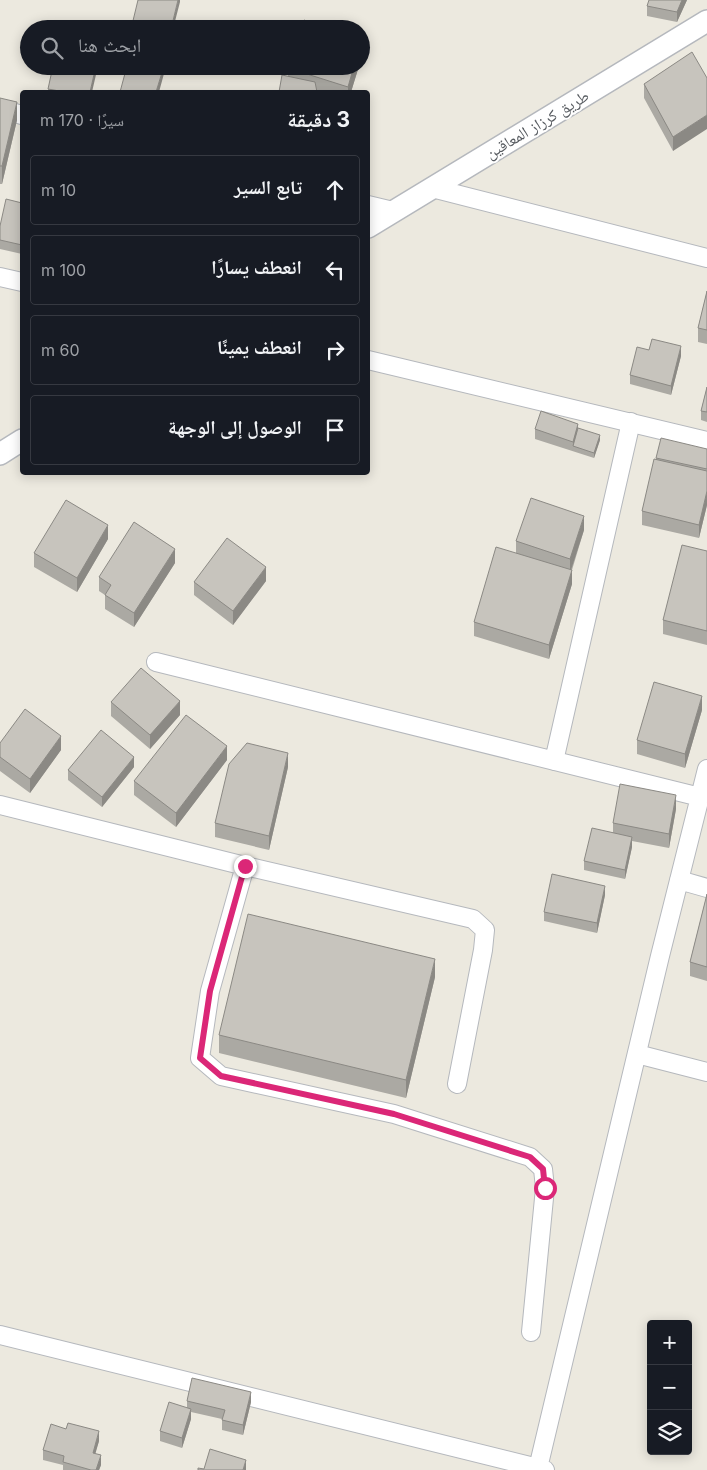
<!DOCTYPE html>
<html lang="ar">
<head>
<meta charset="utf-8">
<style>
	:root { --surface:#171b24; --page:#20242c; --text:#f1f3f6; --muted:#9ea1a6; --line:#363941 }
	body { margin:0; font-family:Inter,"Noto Naskh Arabic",sans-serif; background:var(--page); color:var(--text); direction:rtl }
	.controls { position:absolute; right:15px; bottom:15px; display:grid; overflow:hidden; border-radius:5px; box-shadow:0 2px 12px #0003 }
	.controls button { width:45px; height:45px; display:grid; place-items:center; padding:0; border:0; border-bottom:1px solid var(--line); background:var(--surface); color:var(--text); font:25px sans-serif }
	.stop { position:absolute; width:15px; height:15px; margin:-11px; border:4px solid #db2777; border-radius:50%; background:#fff }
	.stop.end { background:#db2777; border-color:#fff; box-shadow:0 1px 5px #0008 }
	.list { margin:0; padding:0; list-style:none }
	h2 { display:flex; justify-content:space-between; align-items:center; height:65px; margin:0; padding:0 20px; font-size:21px }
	h2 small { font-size:16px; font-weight:400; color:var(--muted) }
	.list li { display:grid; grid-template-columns:32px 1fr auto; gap:15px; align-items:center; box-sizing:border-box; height:70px; margin:0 10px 10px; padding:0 10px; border:1px solid var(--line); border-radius:5px }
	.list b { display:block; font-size:19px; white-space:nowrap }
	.list em { font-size:16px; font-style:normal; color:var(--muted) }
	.icon { flex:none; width:28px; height:28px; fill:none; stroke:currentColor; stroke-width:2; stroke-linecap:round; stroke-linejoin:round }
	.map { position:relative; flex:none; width:707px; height:1470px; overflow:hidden; direction:ltr }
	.search { position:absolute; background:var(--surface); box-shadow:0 2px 12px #0003; left:20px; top:20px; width:350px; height:55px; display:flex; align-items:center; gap:12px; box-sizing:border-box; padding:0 18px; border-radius:28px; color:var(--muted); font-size:19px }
	.panel { position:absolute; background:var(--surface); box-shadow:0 2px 12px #0003; left:20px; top:90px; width:350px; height:385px; border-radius:5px; direction:rtl }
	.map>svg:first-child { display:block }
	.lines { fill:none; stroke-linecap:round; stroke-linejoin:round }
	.minor-casing { stroke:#b5b8bd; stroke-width:20 }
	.tertiary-casing { stroke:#b5b8bd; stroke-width:24 }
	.minor { stroke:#fff; stroke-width:18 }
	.tertiary { stroke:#fff; stroke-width:21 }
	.wall { fill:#aba9a3 }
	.shaded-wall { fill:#8b8984 }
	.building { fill:#c7c4bd; stroke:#8b8984 }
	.route { stroke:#db2777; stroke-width:6 }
	.labels { text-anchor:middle; stroke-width:4; stroke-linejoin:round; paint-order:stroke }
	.street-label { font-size:16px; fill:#585c61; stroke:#fff }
</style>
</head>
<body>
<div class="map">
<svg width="707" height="1470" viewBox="0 0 707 1470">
	<rect width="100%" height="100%" fill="#ece9df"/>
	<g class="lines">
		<g class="minor-casing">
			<path id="minor" d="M0,109L22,115
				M432,188L707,258
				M368,205L393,211
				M0,277L22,282
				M368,360L707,441
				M156,662L700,797
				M554,761L631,422
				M0,805L245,866L210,991L200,1058L221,1076L394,1114L530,1157L543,1169L545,1188L531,1332
				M245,866L473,919L485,930L483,950L457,1084
				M679,880L707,888
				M637,1054L707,1072
				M0,1335L538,1468V1470
				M545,1470L538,1468L660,956L707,769"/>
		</g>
		<g class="tertiary-casing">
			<path id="tertiary" d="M368,227L707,21
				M0,454L22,440"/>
		</g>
		<use href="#minor" class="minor"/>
		<use href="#tertiary" class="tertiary"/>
	</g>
	<path class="wall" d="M687,0L677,22L647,16V6Z
		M359,66L351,92H279L288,76V68Z
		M707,78L673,151L644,98V84Z
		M48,89L92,92H48Z
		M0,98L17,120L2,184H0Z
		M22,203V254L0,249V226Z
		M707,291V344L698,342V328Z
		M649,350L681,356L671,395L630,384V375Z
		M707,387V422L701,420V411Z
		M578,428L600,440L594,458L535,439V429Z
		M707,449V505L699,538L642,525V511L656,458Z
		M584,530L572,570V584L549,659L474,636V622L516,553V541Z
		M108,539L77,592L34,567V553Z
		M707,551V645L663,634V620Z
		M175,563L134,627L105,609V595L99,591V577Z
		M266,581L233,625L194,595V582Z
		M111,702L180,715L150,749L111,716Z
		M702,710L685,768L637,754V740Z
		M0,743L61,750L30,793L0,771Z
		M227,760L176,827L134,795V781Z
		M134,767L102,807L68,780V770Z
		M288,767L269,850L215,837V823Z
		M676,809L669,848L632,841V847L625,879L584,870V861L613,832V823Z
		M707,894V981L690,976V962Z
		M605,895L597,933L544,921V912Z
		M435,977L406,1098L219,1053V1035Z
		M187,1401L251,1402L243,1435L222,1430V1419L191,1412V1419L182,1448L160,1441V1431L187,1408Z
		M99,1441L95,1453L101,1465L99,1470H63V1465L43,1460V1450Z"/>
	<path class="shaded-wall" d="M178,0H180V2L173,29H171Z
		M682,0H687L677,22V12Z
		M363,39V53L361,59V45Z
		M96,66H98L92,92H90Z
		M164,66H165V70L159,92H156Z
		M354,66H359L351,92H348V87Z
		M17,102V120L2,184V166Z
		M707,115V129L673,151V137Z
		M681,346V356L671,395V386Z
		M578,424V433L573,446V442Z
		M600,435V440L594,458V453Z
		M707,491V505L699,538V525Z
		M584,516V530L570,573V559Z
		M108,525V539L77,592V578Z
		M175,549V563L134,627V613Z
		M266,567V581L233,625V611Z
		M572,570V584L549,659V645Z
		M702,696V710L685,768V754Z
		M180,701V715L150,749V735Z
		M61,736V750L30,793V779Z
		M227,746V760L176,827V813Z
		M288,753V767L269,850V836Z
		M134,757V767L102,807V797Z
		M676,795V809L669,848V834Z
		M632,837V847L625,879V870Z
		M605,886V895L597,933V923Z
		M435,959V977L406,1098V1080Z
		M251,1392V1402L243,1435V1425Z
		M191,1409V1419L182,1448V1438Z
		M99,1431V1441L93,1462V1453Z
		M101,1455V1465L99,1470H96Z
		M246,1460V1470H243Z"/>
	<path class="building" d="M138,0H178L171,29H131Z
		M649,0H682L677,12L647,6Z
		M304,20L331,29H301Z
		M692,52L707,78V115L673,137L644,84Z
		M53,66H96L90,92H65L48,89Z
		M127,66H164L156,92H120Z
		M289,66H354L348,87L288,68Z
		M282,75L315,82L317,92H321H279Z
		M0,98L17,102L2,166H0Z
		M6,199L22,203V245L0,240V226Z
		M707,291V330L698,328Z
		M652,339L681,346L671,386L630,375L637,347L649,350Z
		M707,387V412L701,411Z
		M541,411L578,424L573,442L535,429Z
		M578,428L600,435L594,453L573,446Z
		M661,438L707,449V469L656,458Z
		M654,459L707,471V491L699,525L642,511Z
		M531,498L584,516L570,559L516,541Z
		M66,500L108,525L77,578L34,553Z
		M134,522L175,549L134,613L105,595L111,585L99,577Z
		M227,538L266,567L233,611L194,582Z
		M682,545L707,551V631L663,620Z
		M496,547L572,570L549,645L474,622Z
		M141,668L180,701L150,735L111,702Z
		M654,682L702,696L685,754L637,740Z
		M25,709L61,736L30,779L0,757V743Z
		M186,715L227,746L176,813L134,781Z
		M101,730L134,757L102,797L68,770Z
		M247,743L288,753L269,836L215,823L229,764Z
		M620,784L676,795L669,834L613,823Z
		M592,828L632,837L625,870L584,861Z
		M552,874L605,886L597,923L544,912Z
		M707,894V967L690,962Z
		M248,914L435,959L406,1080L219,1035Z
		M192,1378L251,1392L243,1425L222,1420L225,1410L187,1401Z
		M169,1402L191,1409L182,1438L160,1431Z
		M68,1423L99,1431L93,1453L101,1455L96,1470H91L63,1462L64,1456L43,1450L51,1424L66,1429Z
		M210,1449L246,1460L243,1470H198V1468L204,1469Z"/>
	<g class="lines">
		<path class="route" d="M245,866L210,991L200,1058L221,1076L394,1114L530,1157L543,1169L545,1188"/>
	</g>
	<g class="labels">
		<g class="street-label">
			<text transform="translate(537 124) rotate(-31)" y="6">طريق كرزاز المعاقين</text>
		</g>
	</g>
</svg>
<div class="controls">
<button>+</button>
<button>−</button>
<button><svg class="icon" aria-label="layers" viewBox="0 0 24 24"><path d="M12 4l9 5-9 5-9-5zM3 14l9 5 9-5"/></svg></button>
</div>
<div class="stop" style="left:545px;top:1188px"></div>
<div class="stop end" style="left:245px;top:866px"></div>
<div class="search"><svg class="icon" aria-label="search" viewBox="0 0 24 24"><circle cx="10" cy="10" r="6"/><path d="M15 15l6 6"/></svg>ابحث هنا</div>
<section class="panel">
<h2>3 دقيقة<small>سيرًا · 170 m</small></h2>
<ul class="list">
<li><svg class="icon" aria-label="ahead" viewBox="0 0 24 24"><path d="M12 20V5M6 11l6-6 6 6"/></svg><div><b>تابع السير</b></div><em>10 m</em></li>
<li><svg class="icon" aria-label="left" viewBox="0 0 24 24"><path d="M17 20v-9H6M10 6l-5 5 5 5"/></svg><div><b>انعطف يسارًا</b></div><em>100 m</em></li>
<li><svg class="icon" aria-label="right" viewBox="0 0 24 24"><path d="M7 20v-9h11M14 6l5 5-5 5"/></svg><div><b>انعطف يمينًا</b></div><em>60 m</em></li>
<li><svg class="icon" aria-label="arrive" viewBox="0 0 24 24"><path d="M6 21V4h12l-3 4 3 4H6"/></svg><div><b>الوصول إلى الوجهة</b></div></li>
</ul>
</section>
</div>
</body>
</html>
